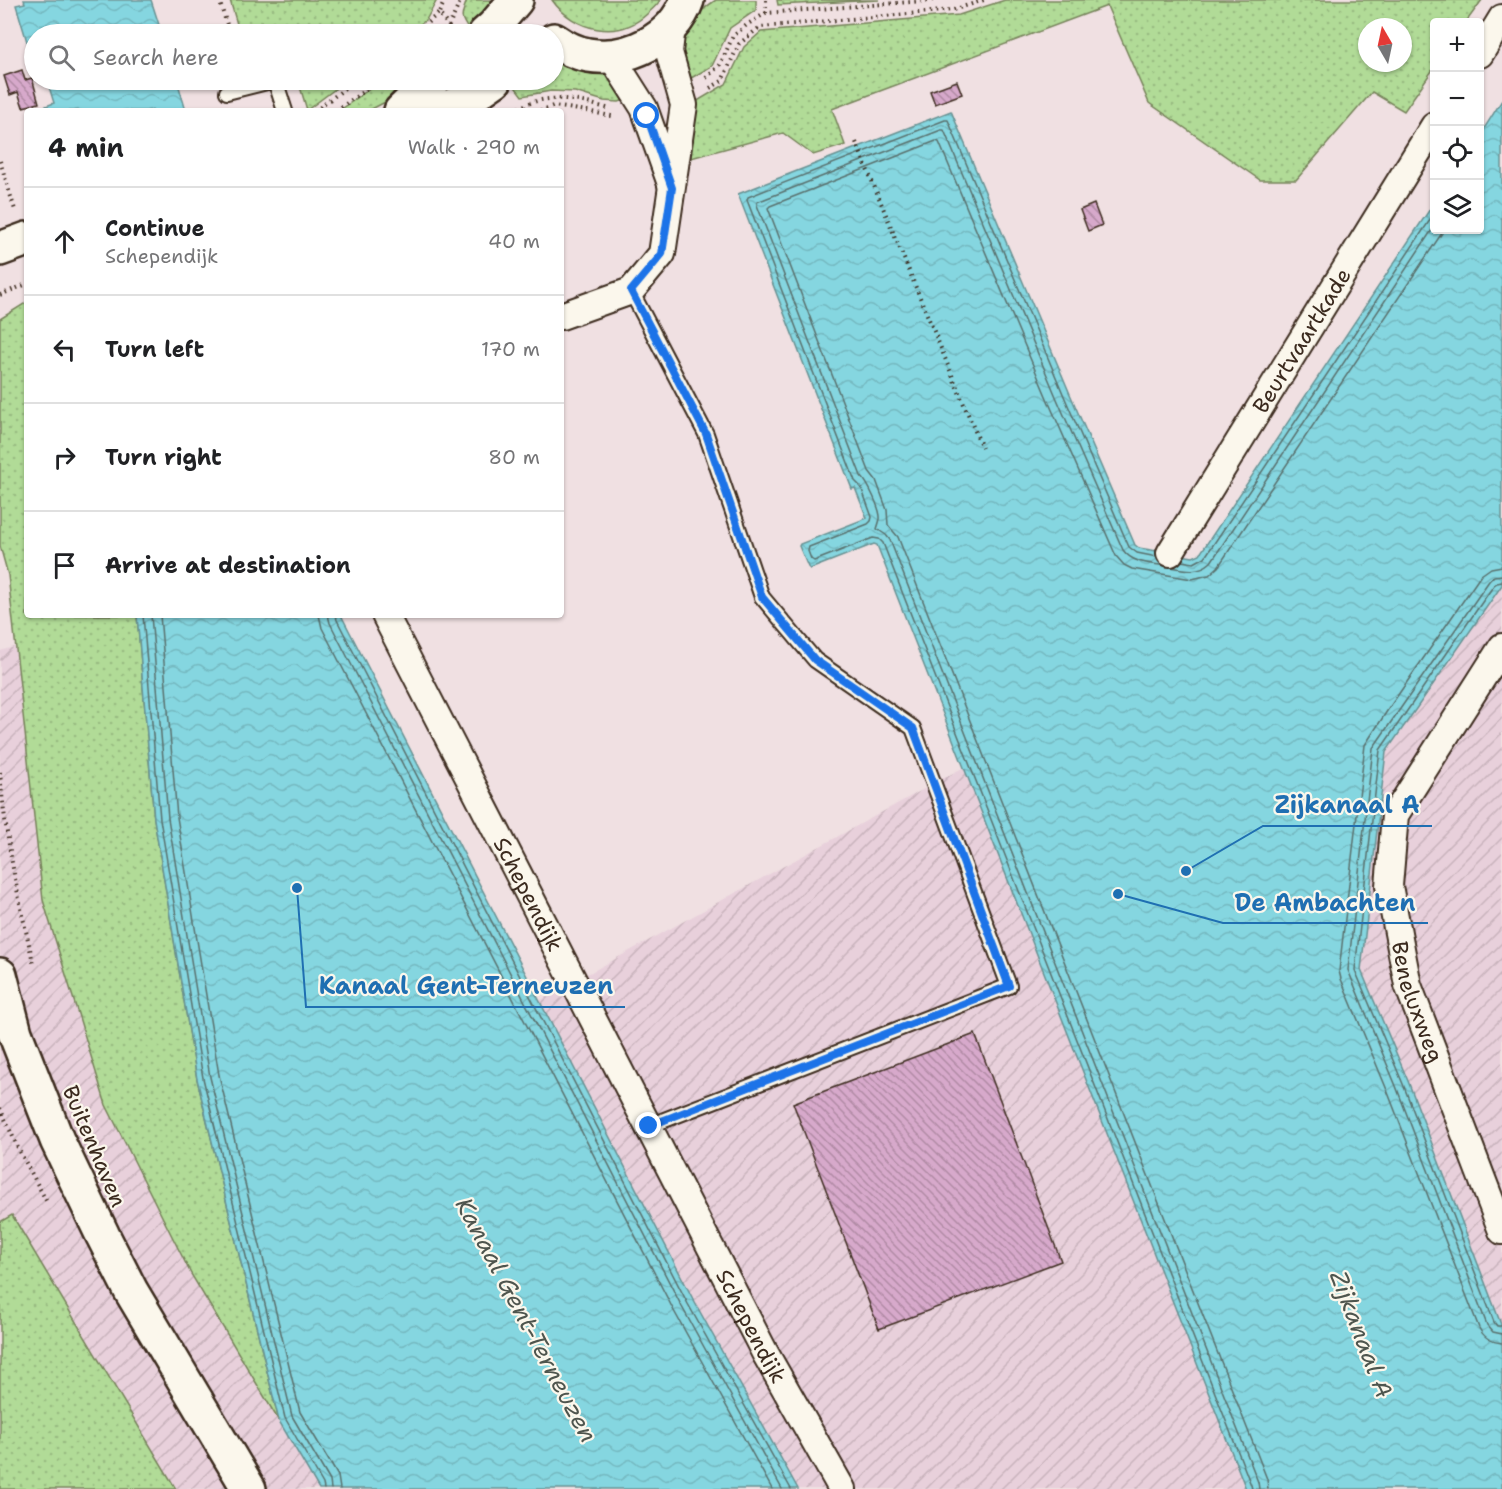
<!DOCTYPE html>
<html lang="en">
<head>
<meta charset="utf-8">
<style>
	:root { --surface:#fff; --page:#f2f2f2; --text:#202124; --muted:#757577; --line:#e0e0e0 }
	body { margin:0; font-family:"Shantell Sans",sans-serif; background:var(--page); color:var(--text) }
	.controls { position:absolute; right:18px; top:18px; display:grid; overflow:hidden; border-radius:6px; box-shadow:0 2px 4px #0004 }
	.controls button { width:54px; height:54px; display:grid; place-items:center; padding:0; border:0; border-bottom:2px solid var(--line); background:var(--surface); color:var(--text); font:30px sans-serif }
	.compass { position:absolute; left:1358px; top:18px; width:54px; height:54px; border-radius:50%; background:var(--surface); box-shadow:0 2px 4px #0004; rotate:351deg }
	.stop { position:absolute; width:18px; height:18px; margin:-14px; border:4px solid #1a73e8; border-radius:50%; background:#fff }
	.stop.end { background:#1a73e8; border-color:#fff; box-shadow:0 2px 6px #0008 }
	.list { margin:0; padding:0; list-style:none }
	h2 { display:flex; justify-content:space-between; align-items:center; height:78px; margin:0; padding:0 24px; font-size:26px }
	h2 small { font-size:20px; font-weight:400; color:var(--muted) }
	.list li { display:grid; grid-template-columns:39px 1fr auto; gap:18px; align-items:center; box-sizing:border-box; height:108px; padding:0 24px; border-top:2px solid var(--line) }
	.list b { display:block; font-size:22px; white-space:nowrap }
	.list p { margin:0; font-size:20px; white-space:nowrap; color:var(--muted) }
	.list em { font-size:20px; font-style:normal; color:var(--muted) }
	.icon { flex:none; width:33px; height:33px; fill:none; stroke:currentColor; stroke-width:2; stroke-linecap:round; stroke-linejoin:round }
	.map { position:relative; flex:none; width:1502px; height:1489px; overflow:hidden }
	.search { position:absolute; background:var(--surface); box-shadow:0 2px 4px #0004; left:24px; top:24px; width:540px; height:66px; display:flex; align-items:center; gap:15px; box-sizing:border-box; padding:0 21px; border-radius:33px; color:var(--muted); font-size:22px }
	.panel { position:absolute; background:var(--surface); box-shadow:0 2px 4px #0004; left:24px; top:108px; width:540px; height:510px; border-radius:6px }
	.map>svg:first-child { display:block }
	.industrial { fill:url(#industrial-furrows) }
	.grass { fill:url(#grass-dots); stroke:#76825a; stroke-width:1.5; fill-rule:evenodd }
	.water { fill:url(#water-waves); stroke:#679192; stroke-width:1.5 }
	.lines { fill:none; stroke-linecap:round; stroke-linejoin:round }
	.shore { stroke:#596f6c; stroke-width:1.5 }
	.building { fill:url(#building-back-hatch); stroke:#3b2a1e; stroke-width:1.5 }
	.lane-casing { stroke:#3b2a1e; stroke-width:18 }
	.street-casing { stroke:#3b2a1e; stroke-width:30 }
	.secondary-casing { stroke:#3b2a1e; stroke-width:38 }
	.path { stroke:#3b2a1e; stroke-width:4; stroke-dasharray:1.5 4.5; stroke-linecap:butt }
	.lane { stroke:#fbf7ec; stroke-width:14 }
	.street { stroke:#fbf7ec; stroke-width:26 }
	.secondary { stroke:#fbf7ec; stroke-width:33 }
	.route { stroke:#1a73e8; stroke-width:8 }
	.labels { text-anchor:middle; stroke-width:4.5; stroke-linejoin:round; paint-order:stroke }
	.street-label { font-size:22px; fill:#3b2a1e; stroke:#fbf7ec }
	.water-label { font-size:24px; font-style:italic; fill:#4e554e; stroke:#fbf7ec }
	.leader { fill:none; stroke:#1f6fb2; stroke-width:2 }
	.callout-dot { fill:#1f6fb2; stroke:#fbf7ec; stroke-width:2 }
	.callout-label { font-size:24px; text-anchor:middle; font-weight:bold; fill:#1f6fb2; stroke:#fbf7ec; stroke-width:4.5; stroke-linejoin:round; paint-order:stroke }
</style>
</head>
<body>
<div class="map">
<svg width="1502" height="1489" viewBox="0 0 1502 1489">
	<defs>
		<pattern id="industrial-furrows" width="10" height="10" patternUnits="userSpaceOnUse" patternTransform="scale(1.5)"><rect width="10" height="10" fill="#e8d0db"/><path d="M-1 1l2-2M0 10L10 0M9 11l2-2" fill="none" stroke="#c8b3bc"/></pattern>
		<pattern id="grass-dots" width="8" height="8" patternUnits="userSpaceOnUse" patternTransform="scale(1.5)"><rect width="8" height="8" fill="#b1db97"/><path d="M2 2h.1M6 6h.1" fill="none" stroke="#99bc82" stroke-width="1.8" stroke-linecap="round"/></pattern>
		<pattern id="water-waves" width="16" height="10" patternUnits="userSpaceOnUse" patternTransform="scale(1.5)"><rect width="16" height="10" fill="#85d6e0"/><path d="M0 5q4-4 8 0t8 0" fill="none" stroke="#74b8c0"/></pattern>
		<pattern id="building-back-hatch" width="6" height="6" patternUnits="userSpaceOnUse" patternTransform="scale(1.5)"><rect width="6" height="6" fill="#d7a9cb"/><path d="M-1 5l2 2M0 0l6 6M5-1l2 2" fill="none" stroke="#b08aa4"/></pattern>
	</defs>
	<rect width="100%" height="100%" fill="#f0e0e2"/>
	<filter id="ink" filterUnits="userSpaceOnUse"><feTurbulence type="fractalNoise" baseFrequency=".0167" numOctaves="2"/><feDisplacementMap in="SourceGraphic" scale="12" xChannelSelector="R" yChannelSelector="G"/><feConvolveMatrix kernelMatrix="1 2 1 2 8 2 1 2 1" color-interpolation-filters="sRGB"/></filter>
	<g filter="url(#ink)">
		<path class="industrial" d="M1502,581V1489H0V651L126,615H281L419,1067L1262,603Z"/>
		<path class="grass" d="M230,0H437L426,20L407,34H244L239,31Z
			M467,0H499L471,33C460,17 460,19 467,0Z
			M552,0H660C657,6 652,9 647,14C618,41 574,31 552,0Z
			M716,0H756V10L730,28L712,66L686,81C677,43 682,22 716,0Z
			M777,0H879L778,5Z
			M1005,0H1482L1466,22H1434V68L1404,111L1372,92L1296,180H1260L1149,103L1107,6L832,109L845,145L813,155L783,133L691,158L694,103L726,84L744,47L761,32L959,15ZM1367,27H1403V63H1367Z
			M556,59C567,61 579,62 589,65C606,71 618,85 628,99L619,102L604,101L575,92L551,91L522,96L510,80H554V60Z
			M298,80H347L307,110Z
			M382,80H414L389,100L368,111H339Z
			M27,302V615H137L154,819L197,1079L279,1421L191,1274L106,1105L43,900L8,575L0,546V319Z
			M12,1215L176,1489H0V1222Z"/>
		<path class="water" d="M24,0H151L162,34H34V65L16,5L25,3Z
			M47,80H177L186,111H48L46,106L54,103Z
			M1502,100V585L1386,752L1361,970L1408,1081L1502,1327V1489H1246L877,545L874,544L810,569L808,567L799,546L800,544L867,518L855,488L852,489L738,194L951,111L1070,394L1135,545L1139,548L1193,557L1200,554L1434,203V230H1480V135Z
			M137,615H341L694,1301L798,1489H319L279,1421L197,1079L154,819Z"/>
		<g class="lines">
			<path class="shore" d="M1157,557L1137,553L1129,547L1064,396L948,120H945L748,197L747,200L855,481L861,487L872,517L871,521L868,524L809,547L808,551L811,559L814,561L873,538L879,539L883,543L1251,1485L1252,1489
				M1181,561L1194,563L1205,557L1434,214
				M1166,566C1150,563 1133,564 1123,550L1057,399L944,130H941L757,202V205L861,476C868,483 881,510 880,519C879,523 878,526 877,529L886,535L890,540L1258,1482L1259,1489
				M1502,566L1491,568L1481,575L1389,708L1365,745L1339,971L1341,979L1387,1090L1479,1328C1484,1338 1491,1342 1502,1343
				M1171,567C1186,570 1199,573 1211,562L1434,227
				M1502,575L1494,576L1489,581L1373,748L1348,970L1396,1086L1487,1325L1493,1332L1502,1334
				M1502,582L1497,583L1494,585L1380,750L1355,970L1403,1084L1494,1322L1497,1326H1502
				M143,615L160,819L203,1078L285,1418L323,1484L324,1489
				M151,615L168,818L210,1077L292,1416L330,1481L331,1489
				M160,615L177,817L219,1075L300,1412L338,1476L340,1489
				M319,615L322,628L674,1311L772,1489
				M328,615L330,623L682,1307L782,1489
				M336,615L337,620L688,1304L791,1489
				M1268,1489L1267,1479L898,537L888,525L887,510L876,480L869,471L768,208L770,206L936,141L939,142L1049,403L1116,556L1124,565L1132,569L1192,579L1209,575L1218,567L1444,230"/>
		</g>
		<path class="building" d="M22,70L25,80L32,78L39,103L23,107L18,92L10,95L4,76Z
			M957,81L962,94L935,104L930,91Z
			M1094,204L1102,225L1088,231L1080,210Z
			M975,1034L1061,1261L879,1329L793,1103Z"/>
		<g class="lines">
			<g class="lane-casing">
				<path id="lane" d="M227,92L275,80L285,111
					M631,291L706,434L762,597L815,660L913,728L1009,986L649,1126"/>
			</g>
			<g class="street-casing">
				<g id="street">
					<path d="M1480,54L1502,18"/>
					<path d="M611,56L644,108L671,184"/>
					<path d="M561,316L631,291L662,254L684,105L669,52L672,26"/>
					<path id="s1" d="M1170,553L1434,126"/>
					<path id="s2" d="M385,615L765,1353L842,1489"/>
					<path id="s3" d="M1502,647L1395,815L1389,886L1408,985L1502,1231"/>
				</g>
			</g>
			<g class="secondary-casing">
				<path id="secondary" d="M485,34L494,26L516,0
					M554,40C564,47 576,53 588,55C627,62 674,39 687,0
					M401,111L433,80
					M439,111L465,101L495,80
					M0,249L27,239
					M0,975L15,1033L57,1140L103,1236L131,1291L249,1489"/>
			</g>
			<path class="path" d="M219,0L230,34
				M445,0L439,13L449,27
				M766,0V13
				M414,34L439,13
				M439,34L449,26L461,0
				M706,78L720,65L733,36L748,24L766,13L937,0
				M710,88L722,81L739,44L760,27L953,10L984,0
				M315,111L356,80
				M336,111L379,80
				M513,111C547,91 574,99 610,109
				M540,111L553,106L587,111L616,117
				M856,142L982,448
				M0,161L15,210
				M0,295L27,284
				M0,772C5,837 19,902 34,966
				M0,1108L19,1150L48,1204"/>
			<use href="#lane" class="lane"/>
			<use href="#street" class="street"/>
			<use href="#secondary" class="secondary"/>
		</g>
	</g>
	<g class="lines" filter="url(#ink)">
		<path class="route" d="M647,116L672,188L662,254L631,291L706,434L762,597L815,660L913,728L1009,986L649,1126"/>
	</g>
	<g class="labels">
		<g class="street-label">
			<text dy="8" stroke="none"><textPath href="#s1" startOffset="250">Beurtvaartkade</textPath></text>
			<text dy="8" stroke="none"><textPath href="#s2" startOffset="314">Schependijk</textPath></text>
			<text dy="8" stroke="none"><textPath href="#s3" startOffset="390">Beneluxweg</textPath></text>
			<text transform="translate(95 1146) rotate(67)" y="8">Buitenhaven</text>
			<text dy="8" stroke="none"><textPath href="#s2" startOffset="800">Schependijk</textPath></text>
		</g>
		<g class="water-label">
			<text transform="translate(526 1320) rotate(62)" y="8">Kanaal Gent-Terneuzen</text>
			<text transform="translate(1361 1334) rotate(69)" y="8">Zijkanaal A</text>
		</g>
	</g>
	<path class="leader" d="M1186 871L1263 826H1432M1118 894L1223 923H1428M297 888L306 1007H625"/>
	<g class="callout-dot">
		<circle cx="1186" cy="871" r="6"/>
		<circle cx="1118" cy="894" r="6"/>
		<circle cx="297" cy="888" r="6"/>
	</g>
	<g class="callout-label">
		<text x="1347" y="813">Zijkanaal A</text>
		<text x="1325" y="911">De Ambachten</text>
		<text x="466" y="994">Kanaal Gent-Terneuzen</text>
	</g>
</svg>
<div class="controls">
<button>+</button>
<button>−</button>
<button><svg class="icon" aria-label="locate" viewBox="0 0 24 24"><circle cx="12" cy="12" r="6"/><path d="M12 2v4M12 18v4M2 12h4M18 12h4"/></svg></button>
<button><svg class="icon" aria-label="layers" viewBox="0 0 24 24"><path d="M12 4l9 5-9 5-9-5zM3 14l9 5 9-5"/></svg></button>
</div>
<svg class="compass" viewBox="-18 -18 36 36"><path d="M0-13l5 13h-10z" fill="#e53935"/><path d="M0 13l5-13h-10z" fill="#757577"/></svg>
<div class="stop" style="left:647px;top:116px"></div>
<div class="stop end" style="left:649px;top:1126px"></div>
<div class="search"><svg class="icon" aria-label="search" viewBox="0 0 24 24"><circle cx="10" cy="10" r="6"/><path d="M15 15l6 6"/></svg>Search here</div>
<section class="panel">
<h2>4 min<small>Walk · 290 m</small></h2>
<ul class="list">
<li><svg class="icon" aria-label="ahead" viewBox="0 0 24 24"><path d="M12 20V5M6 11l6-6 6 6"/></svg><div><b>Continue</b><p>Schependijk</p></div><em>40 m</em></li>
<li><svg class="icon" aria-label="left" viewBox="0 0 24 24"><path d="M17 20v-9H6M10 6l-5 5 5 5"/></svg><div><b>Turn left</b></div><em>170 m</em></li>
<li><svg class="icon" aria-label="right" viewBox="0 0 24 24"><path d="M7 20v-9h11M14 6l5 5-5 5"/></svg><div><b>Turn right</b></div><em>80 m</em></li>
<li><svg class="icon" aria-label="arrive" viewBox="0 0 24 24"><path d="M6 21V4h12l-3 4 3 4H6"/></svg><div><b>Arrive at destination</b></div></li>
</ul>
</section>
</div>
</body>
</html>
